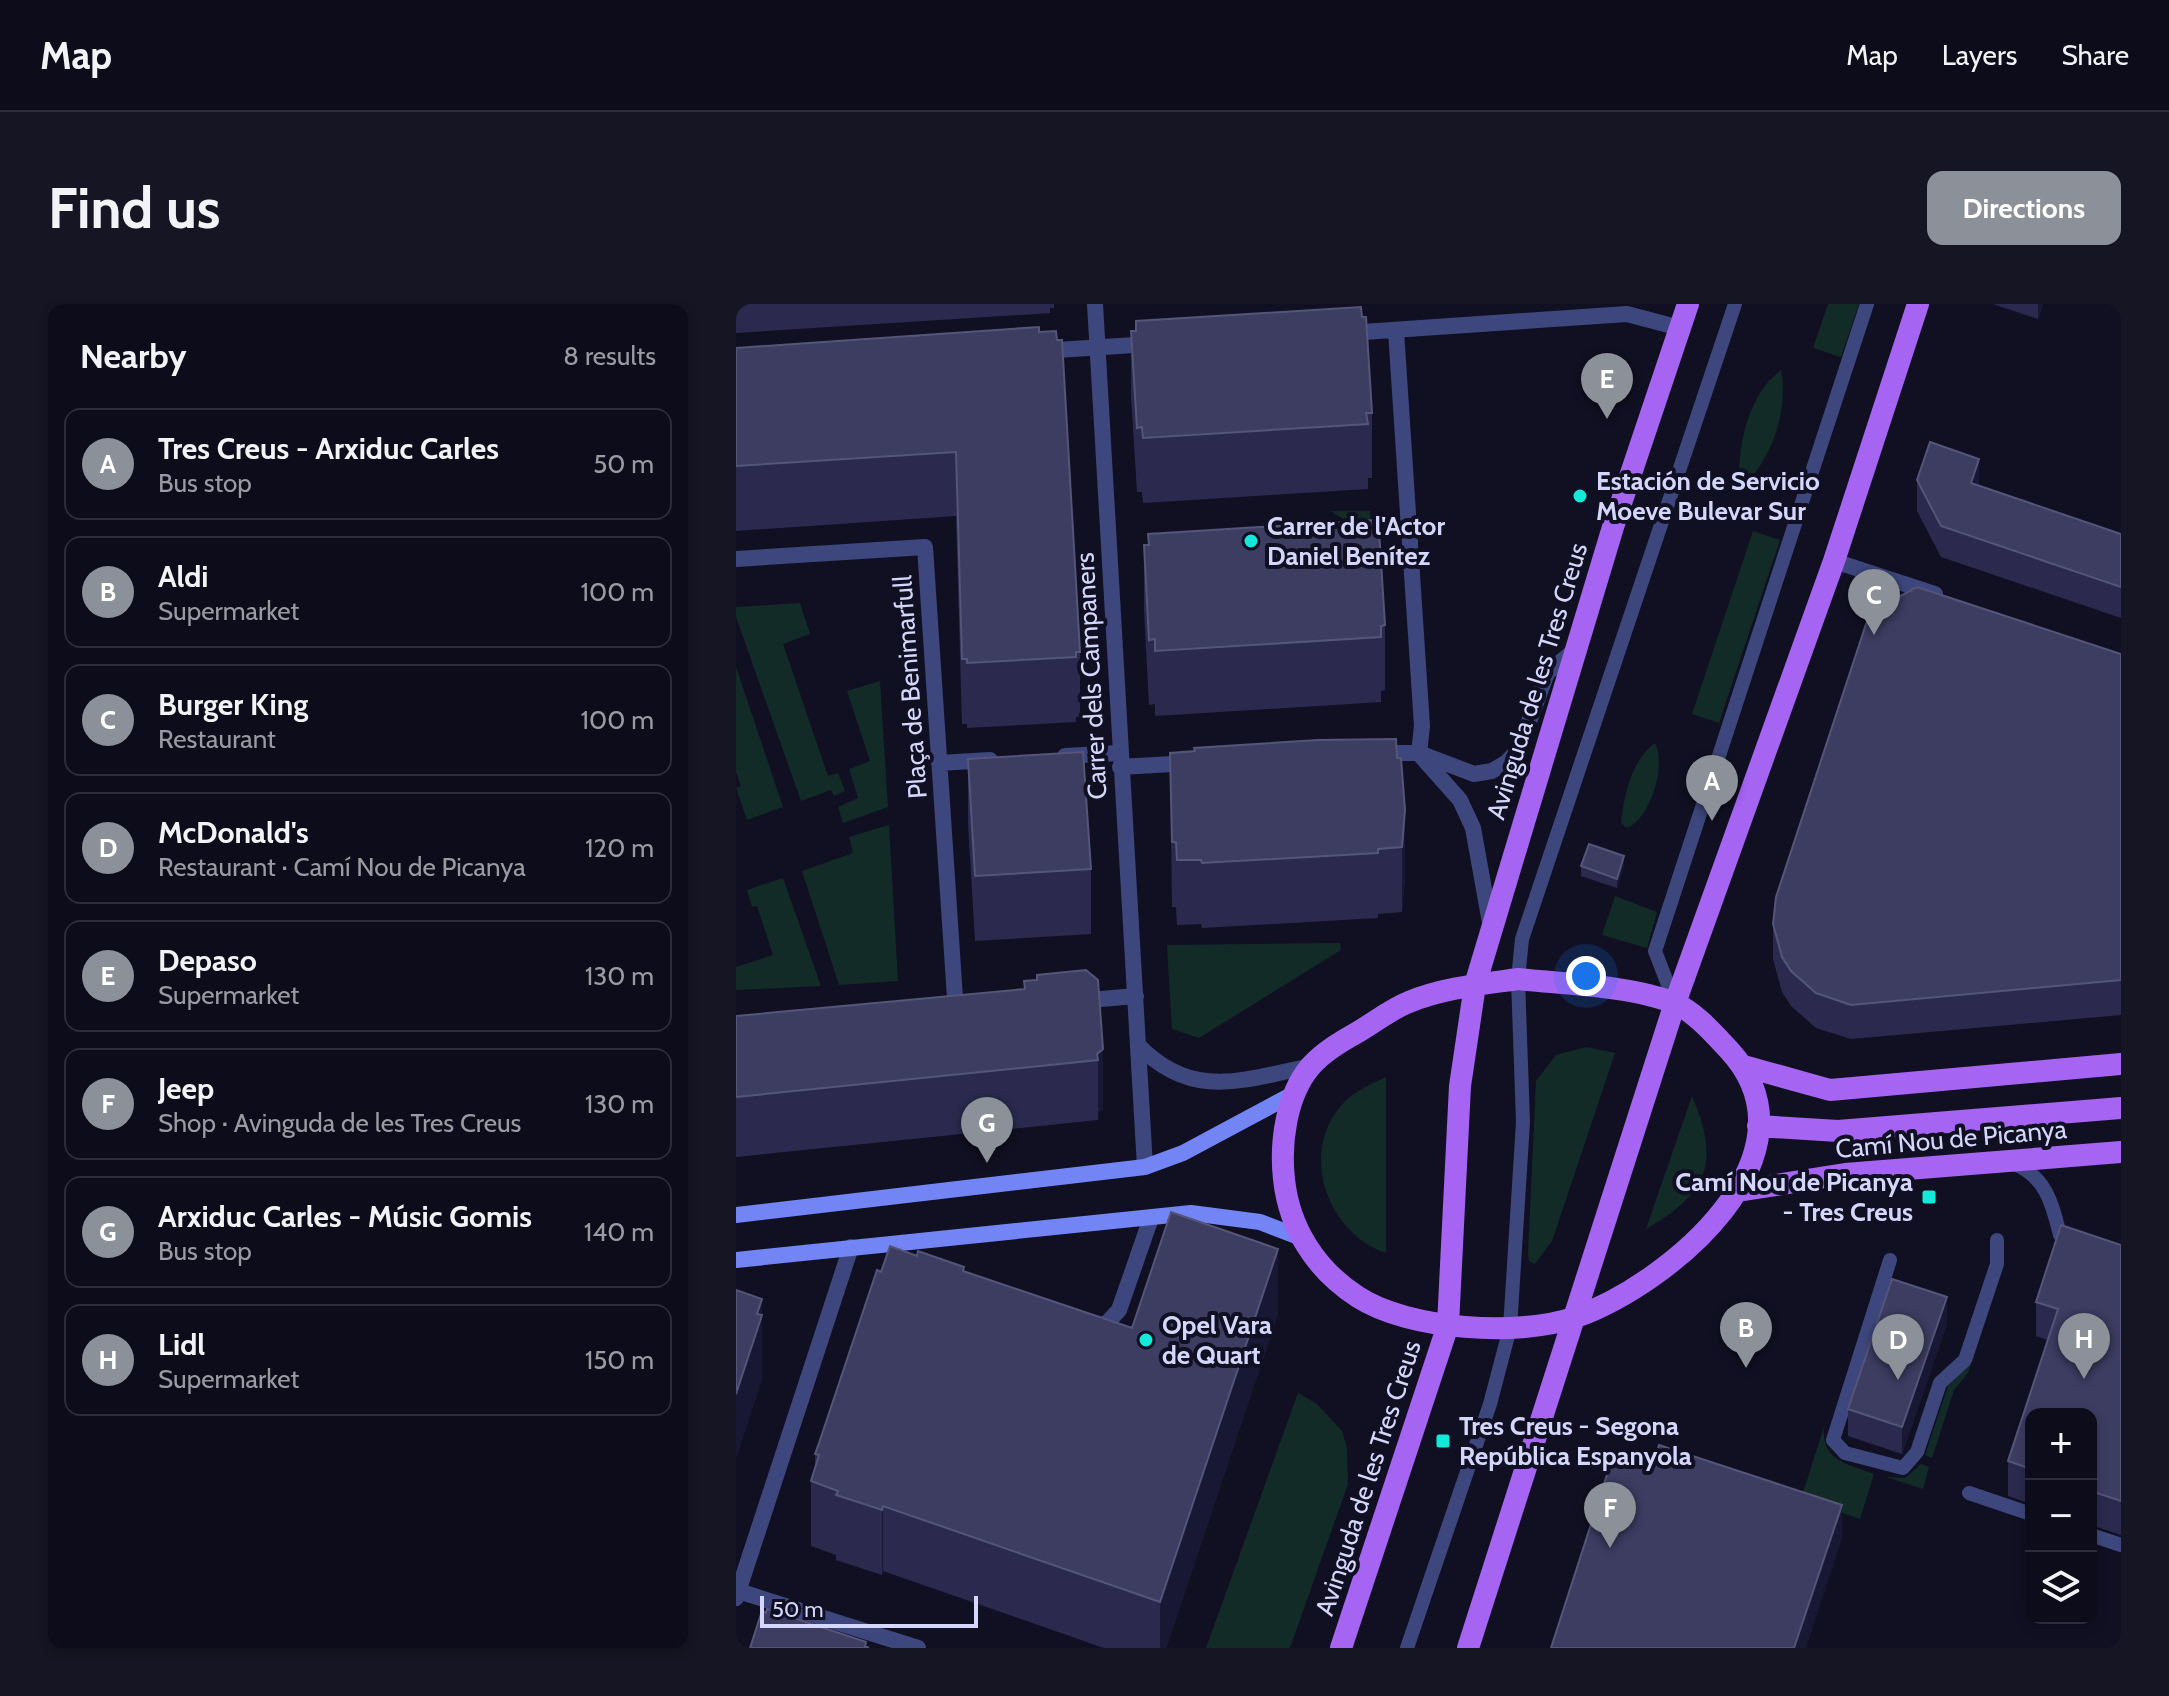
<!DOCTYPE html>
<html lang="en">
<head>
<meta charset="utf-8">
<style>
	:root { --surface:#0c0c1a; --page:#151523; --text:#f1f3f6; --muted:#9a9ba2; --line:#2c2c39; --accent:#8c9099 }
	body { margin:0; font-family:Cabin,sans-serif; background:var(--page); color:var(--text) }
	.controls { position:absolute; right:24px; bottom:24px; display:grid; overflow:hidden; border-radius:16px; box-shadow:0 4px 12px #0003 }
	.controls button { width:72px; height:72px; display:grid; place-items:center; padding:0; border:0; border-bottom:2px solid var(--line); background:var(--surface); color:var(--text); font:40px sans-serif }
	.scale { position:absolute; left:24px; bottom:20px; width:218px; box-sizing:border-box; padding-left:8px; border:4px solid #d4d6fb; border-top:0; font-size:22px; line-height:28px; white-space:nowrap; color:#d4d6fb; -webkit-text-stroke:6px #101022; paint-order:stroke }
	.you { position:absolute; left:850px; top:672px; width:28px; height:28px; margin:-20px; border:6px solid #fff; border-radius:50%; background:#1a73e8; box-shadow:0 0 0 12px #1a73e833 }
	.badge { display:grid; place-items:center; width:52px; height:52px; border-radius:50%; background:var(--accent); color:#fff; font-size:26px; font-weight:700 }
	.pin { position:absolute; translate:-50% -66px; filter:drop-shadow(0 2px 4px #0008) }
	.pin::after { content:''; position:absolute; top:42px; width:28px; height:24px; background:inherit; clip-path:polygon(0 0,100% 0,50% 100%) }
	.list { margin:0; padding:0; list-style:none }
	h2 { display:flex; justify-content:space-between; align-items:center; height:104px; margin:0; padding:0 32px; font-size:34px }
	h2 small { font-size:26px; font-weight:400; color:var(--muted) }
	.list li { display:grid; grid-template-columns:52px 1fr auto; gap:24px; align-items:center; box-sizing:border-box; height:112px; margin:0 16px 16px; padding:0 16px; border:2px solid var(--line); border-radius:16px }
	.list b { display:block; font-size:30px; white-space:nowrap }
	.list p { margin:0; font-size:26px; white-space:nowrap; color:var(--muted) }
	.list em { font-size:26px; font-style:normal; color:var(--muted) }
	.icon { flex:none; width:44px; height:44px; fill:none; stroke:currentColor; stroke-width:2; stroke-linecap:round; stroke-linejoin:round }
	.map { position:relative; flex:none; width:1385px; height:1344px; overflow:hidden; border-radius:16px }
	header { display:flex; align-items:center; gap:48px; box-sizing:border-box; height:112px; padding:0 40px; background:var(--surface); border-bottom:2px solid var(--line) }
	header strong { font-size:38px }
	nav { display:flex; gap:44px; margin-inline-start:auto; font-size:28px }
	.intro { display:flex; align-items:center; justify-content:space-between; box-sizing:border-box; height:192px; padding:0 48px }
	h1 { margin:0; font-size:56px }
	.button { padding:20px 36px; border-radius:16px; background:var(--accent); color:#fff; font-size:28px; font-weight:700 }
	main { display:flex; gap:48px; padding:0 48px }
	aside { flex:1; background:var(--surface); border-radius:16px; box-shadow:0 4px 12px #0003 }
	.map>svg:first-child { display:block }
	.green { fill:#132b26 }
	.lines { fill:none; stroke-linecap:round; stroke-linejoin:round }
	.service { stroke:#3e477d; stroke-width:14 }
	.pedestrian { stroke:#3e477d; stroke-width:16 }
	.minor { stroke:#3e477d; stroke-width:16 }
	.secondary { stroke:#7385f4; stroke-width:16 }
	.primary { stroke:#a564f2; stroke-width:22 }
	.wall { fill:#2b2a4e }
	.shaded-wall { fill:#181835 }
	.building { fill:#3d3c61; stroke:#555479; stroke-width:2 }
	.poi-dot { fill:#13e8d9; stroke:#101022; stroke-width:3 }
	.labels { text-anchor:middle; stroke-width:8; stroke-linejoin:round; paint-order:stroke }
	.poi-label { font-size:26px; font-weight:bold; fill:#d4d6fb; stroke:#101022; text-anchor:start }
	.street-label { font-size:26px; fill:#d4d6fb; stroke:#101022 }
</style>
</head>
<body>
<header>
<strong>Map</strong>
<nav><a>Map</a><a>Layers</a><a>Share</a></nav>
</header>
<div class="intro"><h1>Find us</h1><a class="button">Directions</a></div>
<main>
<aside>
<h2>Nearby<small>8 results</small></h2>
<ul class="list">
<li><span class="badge">A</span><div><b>Tres Creus - Arxiduc Carles</b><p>Bus stop</p></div><em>50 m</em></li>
<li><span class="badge">B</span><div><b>Aldi</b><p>Supermarket</p></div><em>100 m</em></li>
<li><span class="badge">C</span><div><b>Burger King</b><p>Restaurant</p></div><em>100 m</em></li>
<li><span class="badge">D</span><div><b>McDonald's</b><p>Restaurant · Camí Nou de Picanya</p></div><em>120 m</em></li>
<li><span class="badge">E</span><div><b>Depaso</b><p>Supermarket</p></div><em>130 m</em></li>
<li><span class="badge">F</span><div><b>Jeep</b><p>Shop · Avinguda de les Tres Creus</p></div><em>130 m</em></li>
<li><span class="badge">G</span><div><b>Arxiduc Carles - Músic Gomis</b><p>Bus stop</p></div><em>140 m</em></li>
<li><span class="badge">H</span><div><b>Lidl</b><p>Supermarket</p></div><em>150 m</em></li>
</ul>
</aside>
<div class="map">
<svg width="1385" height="1344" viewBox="0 0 1385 1344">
	<rect width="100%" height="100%" fill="#101022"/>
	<path class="green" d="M1092,0H1123L1105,53L1077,44Z
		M1045,66C1053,108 1035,157 1004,186C1000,147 1011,91 1045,66Z
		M594,207H634L637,258L617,221Z
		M1017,227L1044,236L983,419L956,410Z
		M64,299L74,330L47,340L92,472L102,469L109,487L98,492L95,486L65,497L0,313V303Z
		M0,363L47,503L11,516L0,484L5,482L0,468Z
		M144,377L152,503L107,519L102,503L122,494L113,465L134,457L111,387Z
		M919,439C931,461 914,515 891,524L885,519C888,491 895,457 919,439Z
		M153,521L162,677L103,681L66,567L117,549L113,533Z
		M47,574L85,682L0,686V663L37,651L21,602L16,603L11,586Z
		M879,592L921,608L911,644L866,631Z
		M604,639L605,646L463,734L436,725L431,641Z
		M850,743L879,749L816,937L799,960L793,957L792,950L800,777L820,751Z
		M650,773V949C593,930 563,852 604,803C616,788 633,781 650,773Z
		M956,792C984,858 973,889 910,925Z
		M1236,1055L1232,1069L1218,1086L1196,1154L1189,1151L1212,1082Z
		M562,1089L581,1100L606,1127L611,1144L612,1180L554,1344H470Z
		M1088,1123C1085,1157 1112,1160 1138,1170L1124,1215L1065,1195Z
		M1185,1160L1193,1163L1187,1185L1150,1173L1169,1174Z"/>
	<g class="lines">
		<path class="service" d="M939,699L919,647L1131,0
			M1276,859C1310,872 1316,899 1324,931
			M1154,956L1097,1136L1109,1149L1167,1164L1181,1148L1204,1079L1229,1056L1261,960V936
			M1233,1189L1295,1210
			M1355,1231L1385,1241
			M671,1344L754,1100L774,1024L787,818L782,675L786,635L999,0"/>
		<path class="pedestrian" d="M0,255L189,243L220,709
			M329,452L383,449
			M203,459L254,456
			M342,697L400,692"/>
		<path class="minor" d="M359,0L409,863
			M660,27L686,422L683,449
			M612,29L891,10L944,24
			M305,47L414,40
			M1098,257L1199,290
			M641,449H683L738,470L756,467L771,458L783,445L811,369L838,347
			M684,451L724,496L737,524L755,624
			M384,463L454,459
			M402,741C456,797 507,776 575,762
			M356,1022L370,1020L383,1006L415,914
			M2,1287L182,1344
			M0,1294L115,943"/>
		<path class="secondary" d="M0,911L409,863L447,849L559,789
			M0,956L455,909L524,918L563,933"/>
		<path class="primary" d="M782,675C828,680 897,682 938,699C959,708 978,730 993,746C1089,850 933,980 840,1013C783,1033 673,1026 622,993C580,966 553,924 548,875C544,839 550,792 574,763C587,748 606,737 622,728C639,718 655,705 673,698C706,684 747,680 782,675Z
			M1008,762L1094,786L1385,760
			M1022,822L1102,827L1385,804
			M1002,887L1109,870L1385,848
			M605,1344L712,1021L724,782L739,681L877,223L952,0
			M732,1344L939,699L1098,257L1182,0"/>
	</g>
	<path class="wall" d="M0,0H318V4H314V9L0,29Z
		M1257,0H1307L1302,15Z
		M303,23L344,348V413H340V418L231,424V420H226L220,212L0,227V44Z
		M395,27L636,109V174H632V185L407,199L406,188H401L395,92Z
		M1181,176L1243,182L1385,230V314L1205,253L1181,207Z
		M638,227L649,321V386L645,387V398L419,412V400L413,401L408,306V241Z
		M1385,350V711L1115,735L1080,724L1055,702L1046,688L1037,655V620Z
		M660,435L669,571L666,608L642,610V614L466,624L465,620L441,621L440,603H436L434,449Z
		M232,455L355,565V630L239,637L232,520Z
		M888,561L881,584L845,572V562Z
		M362,676L367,805L362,809V816L0,853V712L288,685Z
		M1385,941V1231L1355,1221V1110H1295V1200L1272,1192V1157L1312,1036L1300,1032V998Z
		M228,967L396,1024L542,1010L430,1344H368L147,1267L146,1271L100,1256V1251L75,1242V1177L79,1164V1150L145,968Z
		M1211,1020L1166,1150L1112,1132V1105Z"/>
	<path class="shaded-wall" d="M1302,0H1307L1302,15Z
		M1243,155V185L1235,179Z
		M669,506V571L666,608V543Z
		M888,552V561L881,584V575Z
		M367,745V805L362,809V756L361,750Z
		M542,945V1010L430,1344H424V1298Z
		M1211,993V1020L1166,1150V1123Z
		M26,995V1076L0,1155V1090Z
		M1106,1201V1235L1070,1344H1058Z
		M147,1202V1267L146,1271V1206Z"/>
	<path class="building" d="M625,3L626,13H630L636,109H630L632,120L407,134L406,123L401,124L395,27H400V17Z
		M303,23V28L320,27L321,36H326L344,348H340V353L231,359V355H226L220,148L0,162V44Z
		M1194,138L1243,155L1235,179L1385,230V283L1205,222L1181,176Z
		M638,216V227L643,226L649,321L645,322V333L419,347V335L413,336L408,241H413L412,230Z
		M1181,283L1385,350V676L1115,701L1080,689L1055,667L1046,653L1037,620L1040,593L1134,308Z
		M660,435L661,454H665L669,506L666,543L642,545V549L466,559L465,556H441L440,538H436L434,449L459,447L458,444L582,436Z
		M347,448L355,565L239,572L232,455Z
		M853,540L888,552L881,575L845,562Z
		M350,666L362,676L367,745L361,750L362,756L0,793V712L289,685L288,677L301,676V671Z
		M435,908L542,945L424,1298L147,1202L146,1206L100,1191L102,1187L75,1177L83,1151L79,1150L83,1139L141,966L145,968L154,942L181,952L182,947L228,963L227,967L396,1024Z
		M1325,921L1385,941V1197L1355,1187V1110H1295V1165L1272,1157L1322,1005L1300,998Z
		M1156,975L1211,993L1166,1123L1112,1105Z
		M0,986L26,995L21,1010L26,1011L0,1090Z
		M923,1141L1106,1201L1058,1344H815L878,1149L917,1162Z
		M31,1305L130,1338L129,1342L133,1344H14L26,1307L30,1309Z"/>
	<g class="poi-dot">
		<circle cx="844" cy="192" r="8"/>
		<circle cx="515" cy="237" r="8"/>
		<rect x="1185" y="885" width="16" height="16" rx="4"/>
		<circle cx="410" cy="1036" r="8"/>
		<rect x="699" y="1129" width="16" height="16" rx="4"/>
	</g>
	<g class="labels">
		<g class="poi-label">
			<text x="860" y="186">Estación de Servicio<tspan x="860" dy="30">Moeve Bulevar Sur</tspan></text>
			<text x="531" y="231">Carrer de l'Actor<tspan x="531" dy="30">Daniel Benítez</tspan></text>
			<text x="1177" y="887" text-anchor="end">Camí Nou de Picanya<tspan x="1177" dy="30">- Tres Creus</tspan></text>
			<text x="426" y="1030">Opel Vara<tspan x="426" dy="30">de Quart</tspan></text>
			<text x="723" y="1131">Tres Creus - Segona<tspan x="723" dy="30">República Espanyola</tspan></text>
		</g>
		<g class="street-label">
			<text transform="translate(355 372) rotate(-93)" y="9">Carrer dels Campaners</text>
			<text transform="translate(801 377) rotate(-73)" y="9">Avinguda de les Tres Creus</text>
			<text transform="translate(174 383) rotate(-94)" y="9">Plaça de Benimarfull</text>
			<text transform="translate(1215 835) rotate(-5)" y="9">Camí Nou de Picanya</text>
			<text transform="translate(632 1174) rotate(-72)" y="9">Avinguda de les Tres Creus</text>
		</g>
	</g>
</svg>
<div class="controls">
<button>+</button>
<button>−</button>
<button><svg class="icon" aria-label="layers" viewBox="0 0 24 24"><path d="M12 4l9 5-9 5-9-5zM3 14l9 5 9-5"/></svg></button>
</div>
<div class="scale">50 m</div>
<div class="you"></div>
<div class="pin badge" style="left:976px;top:517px">A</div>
<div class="pin badge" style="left:1010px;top:1064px">B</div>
<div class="pin badge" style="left:1138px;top:331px">C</div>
<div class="pin badge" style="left:1162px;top:1076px">D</div>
<div class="pin badge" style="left:871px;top:115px">E</div>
<div class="pin badge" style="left:874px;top:1244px">F</div>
<div class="pin badge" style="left:251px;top:859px">G</div>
<div class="pin badge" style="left:1348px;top:1075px">H</div>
</div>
</main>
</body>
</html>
